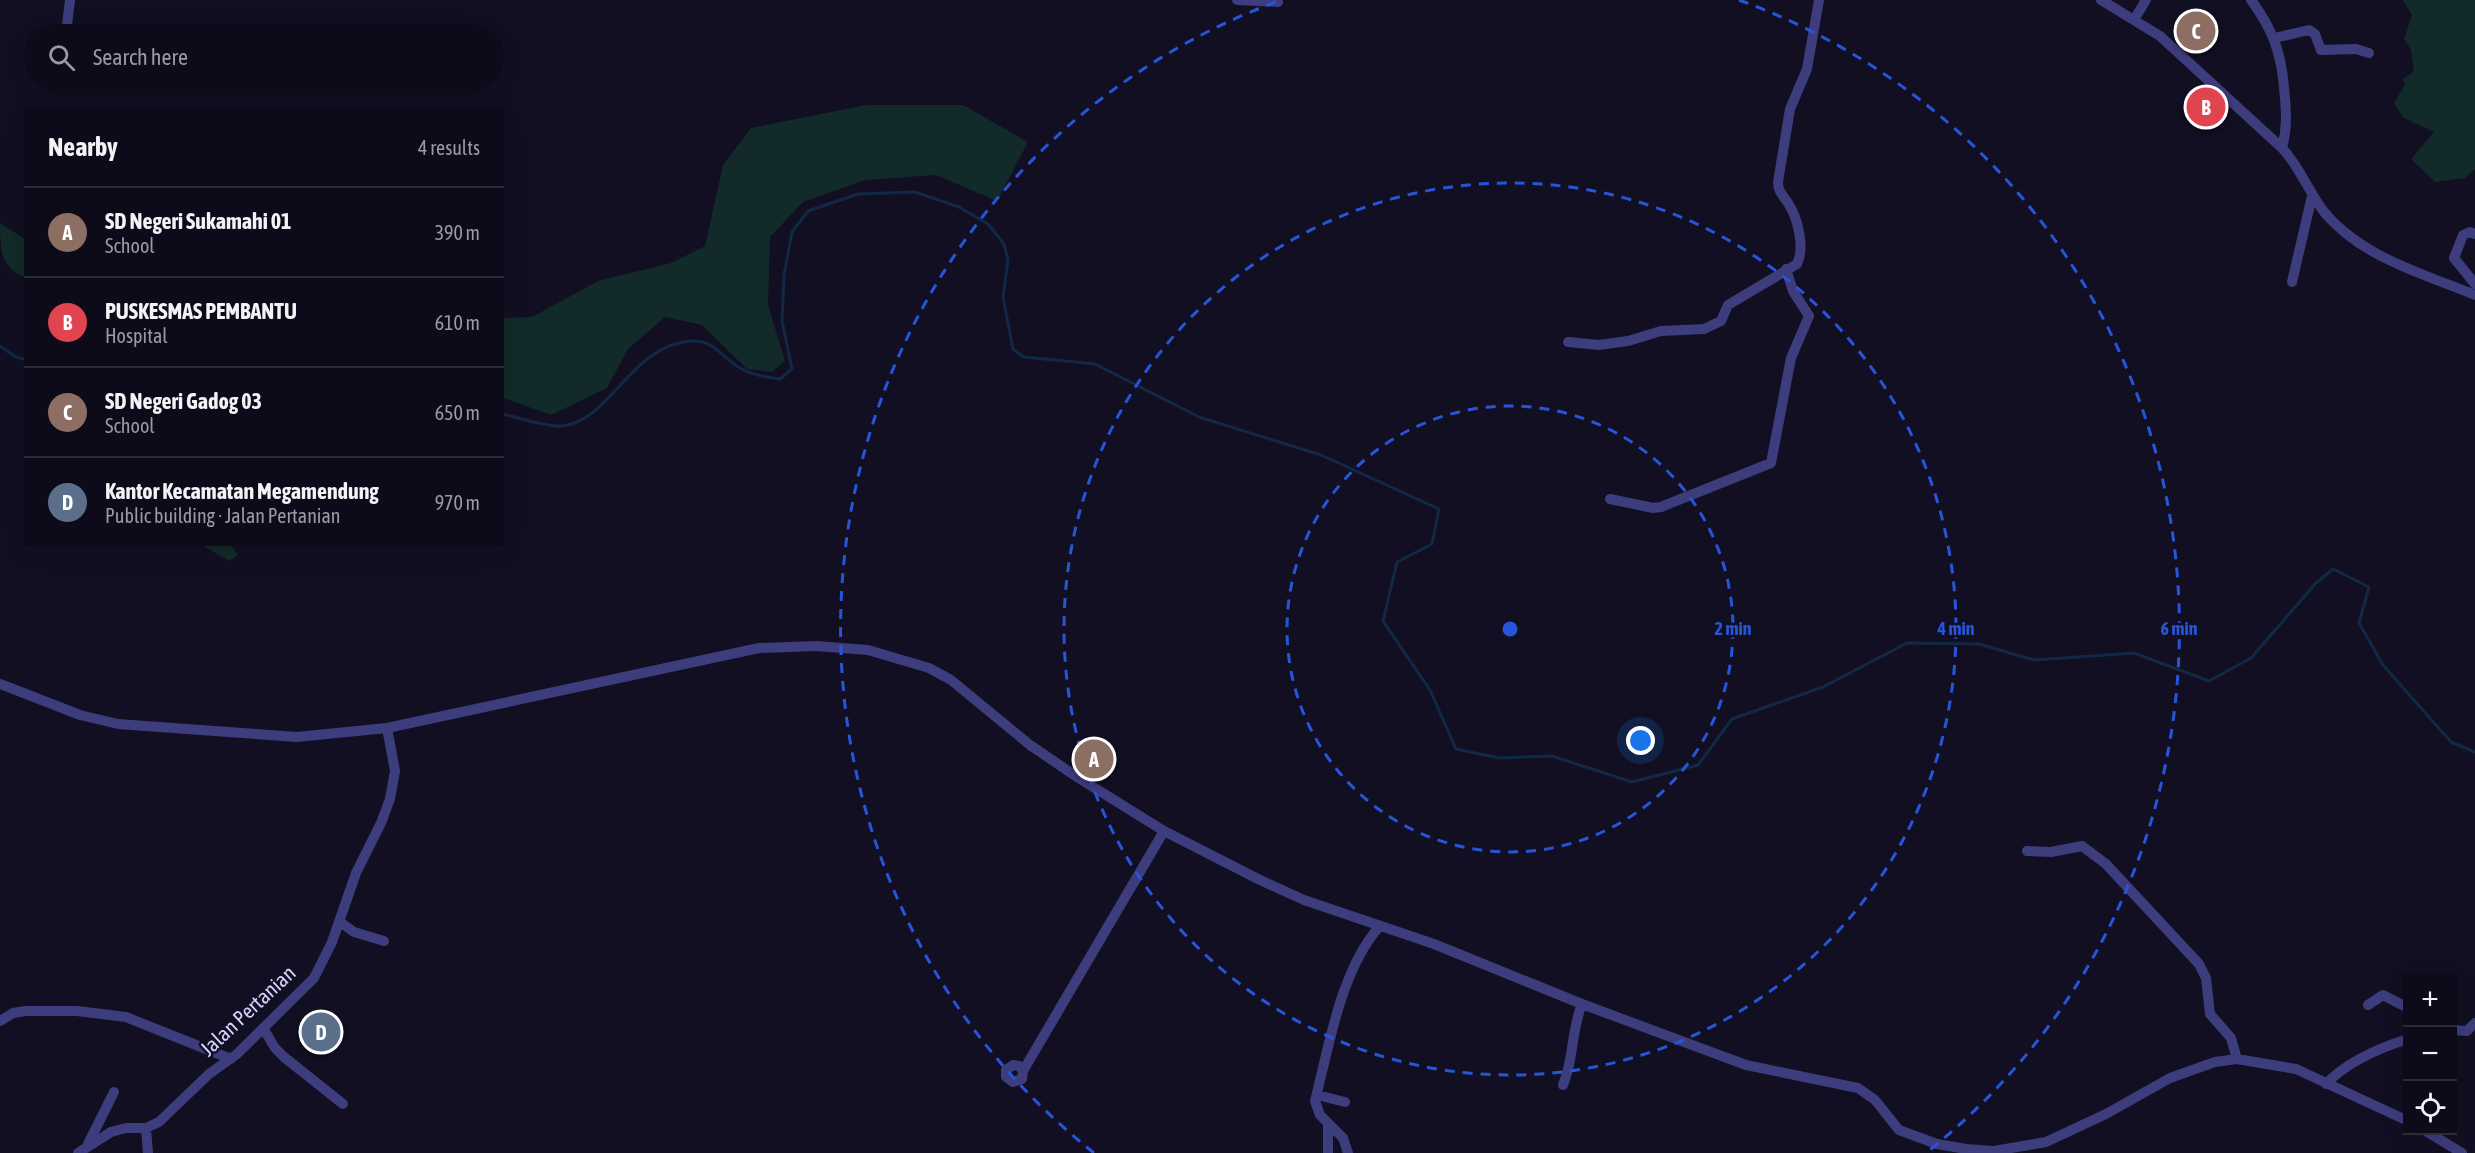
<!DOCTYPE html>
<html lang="en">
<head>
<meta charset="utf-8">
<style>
	:root { --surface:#0d0b19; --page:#161422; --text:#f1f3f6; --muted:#9a9ba2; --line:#2d2b38; --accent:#8c9099 }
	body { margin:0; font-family:"Asap Condensed",sans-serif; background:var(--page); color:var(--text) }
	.controls { position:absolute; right:18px; bottom:18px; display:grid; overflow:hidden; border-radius:0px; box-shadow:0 6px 24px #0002 }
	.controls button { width:54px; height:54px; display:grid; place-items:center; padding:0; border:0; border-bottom:2px solid var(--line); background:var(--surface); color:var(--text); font:30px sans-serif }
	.you { position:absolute; left:1641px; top:741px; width:21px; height:21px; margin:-15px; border:4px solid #fff; border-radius:50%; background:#1a73e8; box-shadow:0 0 0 9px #1a73e833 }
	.badge { display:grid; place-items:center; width:39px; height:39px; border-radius:50%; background:var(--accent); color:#fff; font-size:20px; font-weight:700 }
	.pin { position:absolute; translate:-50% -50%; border:3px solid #fff; box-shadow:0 2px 6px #0006 }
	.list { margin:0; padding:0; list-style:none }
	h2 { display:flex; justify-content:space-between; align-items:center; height:78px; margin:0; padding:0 24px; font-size:26px }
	h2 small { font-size:20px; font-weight:400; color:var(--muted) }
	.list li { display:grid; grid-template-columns:39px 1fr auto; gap:18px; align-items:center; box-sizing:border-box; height:90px; padding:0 24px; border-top:2px solid var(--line) }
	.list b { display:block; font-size:22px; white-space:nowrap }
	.list p { margin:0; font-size:20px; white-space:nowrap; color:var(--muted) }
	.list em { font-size:20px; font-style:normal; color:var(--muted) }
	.icon { flex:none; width:33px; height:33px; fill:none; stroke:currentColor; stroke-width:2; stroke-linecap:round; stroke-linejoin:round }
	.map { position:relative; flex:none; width:2475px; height:1153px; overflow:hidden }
	.search { position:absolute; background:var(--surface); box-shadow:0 6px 24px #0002; left:24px; top:24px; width:480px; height:66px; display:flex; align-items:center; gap:15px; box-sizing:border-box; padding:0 21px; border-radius:33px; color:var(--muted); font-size:22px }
	.panel { position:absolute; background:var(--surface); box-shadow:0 6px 24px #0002; left:24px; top:108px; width:480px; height:438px; border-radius:0px }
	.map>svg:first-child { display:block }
	.green { fill:#122a29 }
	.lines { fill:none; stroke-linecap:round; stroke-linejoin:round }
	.stream { stroke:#112947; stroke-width:3 }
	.minor { stroke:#3d3d7d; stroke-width:10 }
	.ring { fill:none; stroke:#2655da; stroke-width:3; stroke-dasharray:10 8 }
	.labels { text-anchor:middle; stroke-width:5; stroke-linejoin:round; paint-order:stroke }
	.street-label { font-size:21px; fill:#d5d1fc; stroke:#110f21 }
	.centre { fill:#2655da; stroke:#110f21; stroke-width:3 }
	.ring-label { font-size:18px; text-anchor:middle; font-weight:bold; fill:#2655da; stroke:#110f21; stroke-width:5; stroke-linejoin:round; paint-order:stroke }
</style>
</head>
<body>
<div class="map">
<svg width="2475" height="1153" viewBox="0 0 2475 1153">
	<rect width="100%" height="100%" fill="#110f21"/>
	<path class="green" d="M2403,0H2475V169L2465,178L2435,182L2411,159L2434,132L2404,118L2394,103L2405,85L2403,79L2414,71L2411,50L2404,39L2412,15Z
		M866,105H963L1028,142L997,201L936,175L865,180L803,202L770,237L768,305L785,361L772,372L747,369L702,325L665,317L628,349L607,388L551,415L503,398V318L532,317L598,281L671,263L705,246L723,165L751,128Z
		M0,223L25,239V277C0,268 0,248 0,223Z
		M202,545H231L238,555L229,561Z"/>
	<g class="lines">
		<path class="stream" d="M0,346L14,356L26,360
			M502,414C518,417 546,427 561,426C610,423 631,343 693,341C714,340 724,359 740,368C752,375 765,377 780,379L792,369L782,321L784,275L792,232L808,211L858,194L915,192L959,207L988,224L1004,244L1008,260L1003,297L1013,349L1024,357L1095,364L1199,417L1321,455L1439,509L1432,544L1397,562L1383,621L1430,690L1456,749L1499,758L1552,756L1632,782L1698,765L1732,719L1823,687L1907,643L1979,644L2034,660L2134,653L2209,681L2251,658L2316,583L2333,569L2369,587L2359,623L2383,665L2451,742L2475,752"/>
		<path class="minor" d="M1237,0L1278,2
			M2101,0L2160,36L2282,148C2301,168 2308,192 2325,213C2363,258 2424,274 2475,295
			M2251,0C2272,28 2281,52 2284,87C2286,109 2288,125 2282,148
			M2135,18L2146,0
			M66,34L70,0
			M2275,38L2309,30L2315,34L2321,50L2356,49L2369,53
			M2475,234L2470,232L2463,235L2454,258L2475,284
			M2292,282L2312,196
			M1568,342L1599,345L1628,341L1661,331L1704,329L1721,321L1728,305L1797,264C1805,248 1798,218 1788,203C1783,195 1778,192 1778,182L1790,109L1807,69L1819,0
			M1610,499L1653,508L1661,507L1771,463L1791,358L1809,316L1793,291L1786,269
			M0,684L80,715L118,724L297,737L387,728L759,648L816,646L868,650L929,668L951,680L1030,745L1077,777L1164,831L1260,880L1304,900L1434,944L1582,1004L1746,1065L1858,1088L1875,1100L1899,1130L1937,1144L1966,1149L1994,1151L2046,1142L2106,1114L2170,1078L2215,1062L2237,1059L2296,1069L2408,1121
			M2027,851L2051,852L2082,846L2106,864L2199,964L2206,978L2210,1014L2231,1038L2237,1059
			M340,922L354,932L384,941
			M2368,1005L2383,995L2408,1008
			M0,1021L13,1013L26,1011H77L126,1017L231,1059
			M263,1028L275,1048L284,1057L343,1104
			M2452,1030L2467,1031L2475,1023
			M1023,1071L1019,1066L1013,1065L1006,1070V1077L1013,1082L1022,1079L1023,1071L1164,831
			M2326,1084C2347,1062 2379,1048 2408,1039
			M1563,1085C1574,1059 1571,1031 1582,1004
			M1317,1095L1345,1102
			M146,1128L148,1153
			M2424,1130L2462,1153
			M88,1144L114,1092
			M78,1153L111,1132L126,1128H146L159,1122L209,1074L237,1054L314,978L332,942L356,873L381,823L390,799L395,771L387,728
			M1328,1153V1125
			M1348,1153L1343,1138L1320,1115L1315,1101C1329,1046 1341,970 1379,927"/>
	</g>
	<g class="ring">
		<circle cx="1510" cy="629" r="223"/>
		<circle cx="1510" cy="629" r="446"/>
		<path d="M1094 1153A669 669 0 0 1 1281 0M1739 0A669 669 0 0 1 1926 1153"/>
	</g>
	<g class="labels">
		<g class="street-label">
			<text transform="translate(248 1011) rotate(-43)" y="7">Jalan Pertanian</text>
		</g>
	</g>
	<circle cx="1510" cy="629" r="9" class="centre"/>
	<g class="ring-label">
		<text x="1733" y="635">2 min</text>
		<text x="1956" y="635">4 min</text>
		<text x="2179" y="635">6 min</text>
	</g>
</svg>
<div class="controls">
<button>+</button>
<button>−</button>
<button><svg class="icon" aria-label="locate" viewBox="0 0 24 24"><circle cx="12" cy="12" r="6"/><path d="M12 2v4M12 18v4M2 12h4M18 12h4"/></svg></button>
</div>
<div class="you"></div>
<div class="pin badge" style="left:1094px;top:759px;background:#8d6e63">A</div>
<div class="pin badge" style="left:2206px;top:107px;background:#e0444e">B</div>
<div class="pin badge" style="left:2196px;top:31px;background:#8d6e63">C</div>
<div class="pin badge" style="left:321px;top:1032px;background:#5c6f8a">D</div>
<div class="search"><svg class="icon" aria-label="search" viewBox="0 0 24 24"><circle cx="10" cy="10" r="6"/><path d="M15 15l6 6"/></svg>Search here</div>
<section class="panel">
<h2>Nearby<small>4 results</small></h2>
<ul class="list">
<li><span class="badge" style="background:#8d6e63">A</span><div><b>SD Negeri Sukamahi 01</b><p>School</p></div><em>390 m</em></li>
<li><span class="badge" style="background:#e0444e">B</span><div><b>PUSKESMAS PEMBANTU</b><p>Hospital</p></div><em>610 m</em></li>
<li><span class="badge" style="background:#8d6e63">C</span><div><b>SD Negeri Gadog 03</b><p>School</p></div><em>650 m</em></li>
<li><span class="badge" style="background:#5c6f8a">D</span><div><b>Kantor Kecamatan Megamendung</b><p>Public building · Jalan Pertanian</p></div><em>970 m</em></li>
</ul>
</section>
</div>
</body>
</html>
